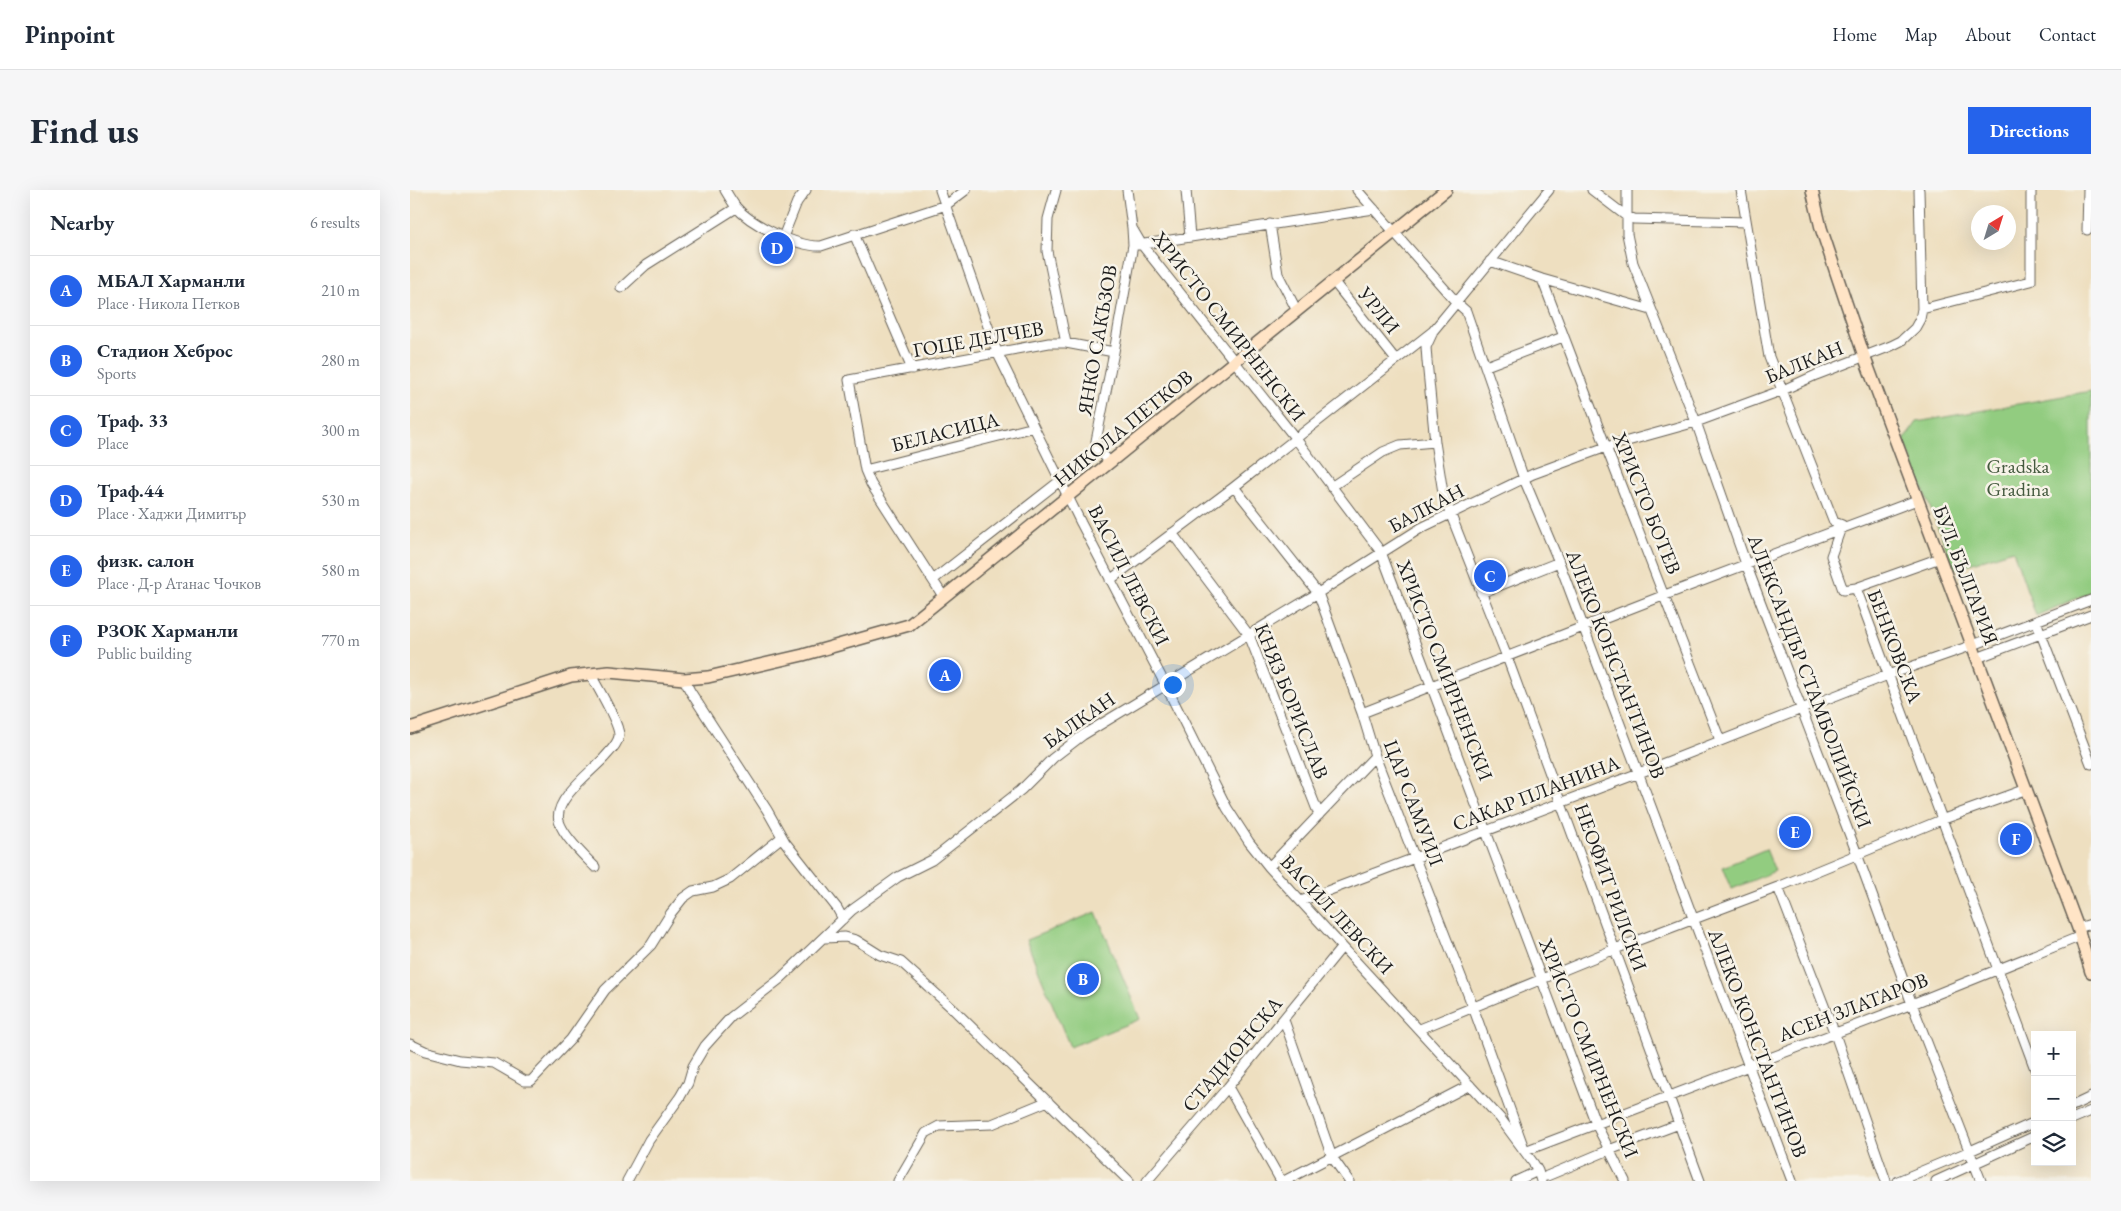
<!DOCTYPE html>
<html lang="en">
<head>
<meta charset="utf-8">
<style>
	:root { --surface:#fff; --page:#f6f6f7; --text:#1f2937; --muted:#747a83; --line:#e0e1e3; --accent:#2563eb }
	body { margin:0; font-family:"EB Garamond",serif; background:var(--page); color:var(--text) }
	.controls { position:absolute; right:15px; bottom:15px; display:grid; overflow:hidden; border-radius:0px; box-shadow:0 5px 20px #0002 }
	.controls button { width:45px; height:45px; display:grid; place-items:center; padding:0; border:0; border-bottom:1px solid var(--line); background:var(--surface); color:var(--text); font:25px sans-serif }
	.compass { position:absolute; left:1561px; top:15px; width:45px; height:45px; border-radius:50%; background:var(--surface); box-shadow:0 5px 20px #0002; rotate:38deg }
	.you { position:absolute; left:762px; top:494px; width:18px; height:18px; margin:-12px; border:4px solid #fff; border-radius:50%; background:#1a73e8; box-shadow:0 0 0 8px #1a73e833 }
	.badge { display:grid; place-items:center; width:32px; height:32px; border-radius:50%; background:var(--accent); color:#fff; font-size:16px; font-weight:700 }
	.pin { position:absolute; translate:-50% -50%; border:2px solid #fff; box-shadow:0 1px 5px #0006 }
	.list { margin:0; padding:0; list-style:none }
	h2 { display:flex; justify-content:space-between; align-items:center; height:65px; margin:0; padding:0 20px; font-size:21px }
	h2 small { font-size:16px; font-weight:400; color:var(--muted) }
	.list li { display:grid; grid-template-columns:32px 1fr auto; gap:15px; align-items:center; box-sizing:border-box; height:70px; padding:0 20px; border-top:1px solid var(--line) }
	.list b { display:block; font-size:19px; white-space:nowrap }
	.list p { margin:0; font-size:16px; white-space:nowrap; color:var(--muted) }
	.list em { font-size:16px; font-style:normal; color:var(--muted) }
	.icon { flex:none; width:28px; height:28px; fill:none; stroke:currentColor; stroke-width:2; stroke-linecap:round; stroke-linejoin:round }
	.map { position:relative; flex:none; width:1681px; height:991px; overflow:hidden; border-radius:0px }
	header { display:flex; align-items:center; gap:30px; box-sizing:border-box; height:70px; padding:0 25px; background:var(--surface); border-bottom:1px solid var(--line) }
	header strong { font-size:24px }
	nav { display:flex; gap:28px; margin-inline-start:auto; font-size:18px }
	.intro { display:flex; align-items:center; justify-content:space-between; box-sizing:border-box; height:120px; padding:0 30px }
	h1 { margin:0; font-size:35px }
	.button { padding:12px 22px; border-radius:0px; background:var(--accent); color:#fff; font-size:18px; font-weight:700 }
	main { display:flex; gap:30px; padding:0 30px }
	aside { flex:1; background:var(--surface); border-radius:0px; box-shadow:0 5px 20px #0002 }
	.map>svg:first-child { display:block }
	.green { fill:#92cc80; stroke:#57744e }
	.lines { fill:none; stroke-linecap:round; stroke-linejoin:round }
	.street-casing { stroke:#666055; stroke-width:11 }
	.secondary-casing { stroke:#666055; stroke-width:14 }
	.street { stroke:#fff; stroke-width:9 }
	.secondary { stroke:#ffe4c6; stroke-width:11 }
	.labels { text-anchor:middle; stroke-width:5; stroke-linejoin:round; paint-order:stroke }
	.street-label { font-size:20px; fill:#1c1c1c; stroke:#f7f3e8 }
	.park-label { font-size:20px; fill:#455a3f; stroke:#f7f3e8 }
</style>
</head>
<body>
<header>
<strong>Pinpoint</strong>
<nav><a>Home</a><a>Map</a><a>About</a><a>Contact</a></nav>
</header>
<div class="intro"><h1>Find us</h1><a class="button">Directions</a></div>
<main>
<aside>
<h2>Nearby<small>6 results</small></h2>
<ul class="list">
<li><span class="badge">A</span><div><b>МБАЛ Харманли</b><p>Place · Никола Петков</p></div><em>210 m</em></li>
<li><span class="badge">B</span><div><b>Стадион Хеброс</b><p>Sports</p></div><em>280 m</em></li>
<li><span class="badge">C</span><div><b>Траф. 33</b><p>Place</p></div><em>300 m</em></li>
<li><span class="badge">D</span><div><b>Траф.44</b><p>Place · Хаджи Димитър</p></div><em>530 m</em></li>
<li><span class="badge">E</span><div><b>физк. салон</b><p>Place · Д-р Атанас Чочков</p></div><em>580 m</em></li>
<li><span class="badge">F</span><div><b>РЗОК Харманли</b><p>Public building</p></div><em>770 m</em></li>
</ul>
</aside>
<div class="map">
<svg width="1681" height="991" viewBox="0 0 1681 991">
	<rect width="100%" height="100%" fill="#f7f3e8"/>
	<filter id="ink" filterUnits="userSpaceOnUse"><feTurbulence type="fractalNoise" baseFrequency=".02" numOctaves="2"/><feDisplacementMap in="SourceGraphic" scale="10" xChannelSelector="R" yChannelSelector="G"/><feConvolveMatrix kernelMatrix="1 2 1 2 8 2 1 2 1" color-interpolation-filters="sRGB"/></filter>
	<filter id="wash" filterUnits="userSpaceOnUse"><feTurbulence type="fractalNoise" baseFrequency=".0096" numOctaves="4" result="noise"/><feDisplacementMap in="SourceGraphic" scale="20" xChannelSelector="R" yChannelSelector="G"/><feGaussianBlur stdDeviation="1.12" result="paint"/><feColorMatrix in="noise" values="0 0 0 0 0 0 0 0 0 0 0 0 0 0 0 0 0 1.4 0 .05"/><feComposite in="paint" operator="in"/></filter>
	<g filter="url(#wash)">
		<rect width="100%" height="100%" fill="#eedfc0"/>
		<path class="green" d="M1681,201V402L1626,426L1603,360L1544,379L1494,250L1507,232Z
			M1356,659L1365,681L1322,699L1313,677Z
			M686,722L730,829L660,857L616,750Z"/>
	</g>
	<g filter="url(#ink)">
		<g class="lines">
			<g class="street-casing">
				<path id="street" d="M315,0C318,5 322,12 326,17C341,35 388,57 411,56L536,15L556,0
					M530,0L587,162L671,333L756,496L817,618L839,652L859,677L1090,928L1124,974L1128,981L1131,991
					M646,0L638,29L637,61L656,153
					M776,0L780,47
					M947,0L1047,113L1056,121L1114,289L1149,372L1382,991
					M1182,0L1216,26L1224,29L1336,32
					M1217,0V44L1223,73L1286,232L1336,374L1447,664L1502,814L1571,991
					M1331,0L1359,167L1424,332L1432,335L1421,366L1433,400L1446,398L1625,879
					M860,34L868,84L887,121
					M722,38L732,55L886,249L971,362L1186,934L1215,991
					M1677,40L1678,0
					M444,44L502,179
					M373,47L387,12L396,0
					M728,55L964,19
					M1080,71L1132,89L1241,120
					M1132,89L1196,257L1310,550
					M924,92L986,170
					M211,98L236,75L326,18
					M1512,119L1621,91V0
					M1022,144L1016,157L1017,171L1025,252L1034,309
					M1076,176L1153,147
					M688,258L700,273
					M455,280L624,237
					M824,297L908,403L952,523L965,566L1063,817L1115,961L1502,814L1671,746
					M921,297L973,262L990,255L1025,252
					M1033,305L1097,467L1290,991
					M762,343L839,445L909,625
					M523,390L651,290L688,258L686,251L704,162L723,55L722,38L717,0
					M700,390L824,297L1023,141L1139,0
					M1446,398L1530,368
					M1071,403L1149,372
					M533,406L461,294L455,280L439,190L639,153H656L704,162
					M1626,431L1681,574
					M1567,468L1681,425
					M180,483C186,495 210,534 209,546C208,554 200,561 194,568C181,582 143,610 149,631C153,646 174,666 185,677
					M274,489L280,501L357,620L375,652L427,718L433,729
					M952,523L1255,405L1507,310
					M859,677L965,566
					M1368,697L1425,844L1476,991
					M891,711L1229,583L1478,485L1563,455L1681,410
					M1668,738L1681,734
					M415,748L435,747L446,750L470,765L491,772L543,819L719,991
					M874,830L922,967L939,991
					M1010,839L1205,759L1368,697L1531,630L1617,599
					M0,854L15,861L50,870L84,873L115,891H121L161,849L195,800L241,755L261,723L273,708L283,701L303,697L320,689L372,647
					M818,897L871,991
					M1662,916L1681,907
					M1662,929L1681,921
					M1137,986L1199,960L1269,934
					M217,991L239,950L270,907L278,893L283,876L295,856L321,827L370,789L442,720L488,687L522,670L611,600L643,568L673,545L908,403L1011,338L1123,284L1196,257L1286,232L1373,200L1406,185L1481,156L1491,151L1505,138L1510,129L1512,119L1509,0
					M488,991L516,943L529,936L582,934L638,911
					M737,991L818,897L932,757
					M874,991L1060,895
					M1106,991L1128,981
					M1488,991L1560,961L1625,932
					M1526,991L1625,946"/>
			</g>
			<g class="secondary-casing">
				<path id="secondary" d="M1402,0L1411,38L1454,166L1668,738L1681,782
					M0,538L161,486L199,482L274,489L298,487L393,465L499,435L1036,0"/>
			</g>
			<use href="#street" class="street"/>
			<use href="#secondary" class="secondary"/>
		</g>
	</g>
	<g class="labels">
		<g class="street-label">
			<text transform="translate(969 120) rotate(51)" y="7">УРЛИ</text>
			<text transform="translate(819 136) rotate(52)" y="7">ХРИСТО СМИРНЕНСКИ</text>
			<text transform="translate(568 149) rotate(-10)" y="7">ГОЦЕ ДЕЛЧЕВ</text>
			<text transform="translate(687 150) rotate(-80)" y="7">ЯНКО САКЪЗОВ</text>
			<text transform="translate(1394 172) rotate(-22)" y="7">БАЛКАН</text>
			<text transform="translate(713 238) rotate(-39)" y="7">НИКОЛА ПЕТКОВ</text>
			<text transform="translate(535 242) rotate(-14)" y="7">БЕЛАСИЦА</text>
			<text transform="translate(1237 313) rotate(68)" y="7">ХРИСТО БОТЕВ</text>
			<text transform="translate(1016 318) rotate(-28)" y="7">БАЛКАН</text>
			<text transform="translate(719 385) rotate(63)" y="7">ВАСИЛ ЛЕВСКИ</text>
			<text transform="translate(1556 385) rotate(69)" y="7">БУЛ. БЪЛГАРИЯ</text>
			<text transform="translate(1485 456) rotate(69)" y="7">БЕНКОВСКА</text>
			<text transform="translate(1206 474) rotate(69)" y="7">АЛЕКО КОНСТАНТИНОВ</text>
			<text transform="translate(1035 480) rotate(69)" y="7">ХРИСТО СМИРНЕНСКИ</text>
			<text transform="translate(1400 491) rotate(69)" y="7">АЛЕКСАНДЪР СТАМБОЛИЙСКИ</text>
			<text transform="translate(882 511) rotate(68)" y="7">КНЯЗ БОРИСЛАВ</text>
			<text transform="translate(669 530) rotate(-35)" y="7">БАЛКАН</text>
			<text transform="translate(1126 603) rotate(-21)" y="7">САКАР ПЛАНИНА</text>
			<text transform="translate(1004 613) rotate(69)" y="7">ЦАР САМУИЛ</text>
			<text transform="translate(1201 697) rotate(70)" y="7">НЕОФИТ РИЛСКИ</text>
			<text transform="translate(927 724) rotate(47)" y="7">ВАСИЛ ЛЕВСКИ</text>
			<text transform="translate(1443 817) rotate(-21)" y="7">АСЕН ЗЛАТАРОВ</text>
			<text transform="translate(1348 853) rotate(69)" y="7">АЛЕКО КОНСТАНТИНОВ</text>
			<text transform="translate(1179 858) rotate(68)" y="7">ХРИСТО СМИРНЕНСКИ</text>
			<text transform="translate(822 864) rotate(-50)" y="7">СТАДИОНСКА</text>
		</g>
		<g class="park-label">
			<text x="1608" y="283">Gradska<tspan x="1608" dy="23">Gradina</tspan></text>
		</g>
	</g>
</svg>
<div class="controls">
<button>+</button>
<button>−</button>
<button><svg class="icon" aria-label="layers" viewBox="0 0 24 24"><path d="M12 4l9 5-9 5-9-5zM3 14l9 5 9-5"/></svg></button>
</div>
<svg class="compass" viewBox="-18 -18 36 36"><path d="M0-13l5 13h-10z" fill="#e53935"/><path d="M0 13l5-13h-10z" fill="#747a83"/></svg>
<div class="you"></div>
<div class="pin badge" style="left:535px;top:485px">A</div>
<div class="pin badge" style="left:673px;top:789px">B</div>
<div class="pin badge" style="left:1080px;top:386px">C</div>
<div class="pin badge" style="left:367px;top:58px">D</div>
<div class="pin badge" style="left:1385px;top:642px">E</div>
<div class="pin badge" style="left:1606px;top:649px">F</div>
</div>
</main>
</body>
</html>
